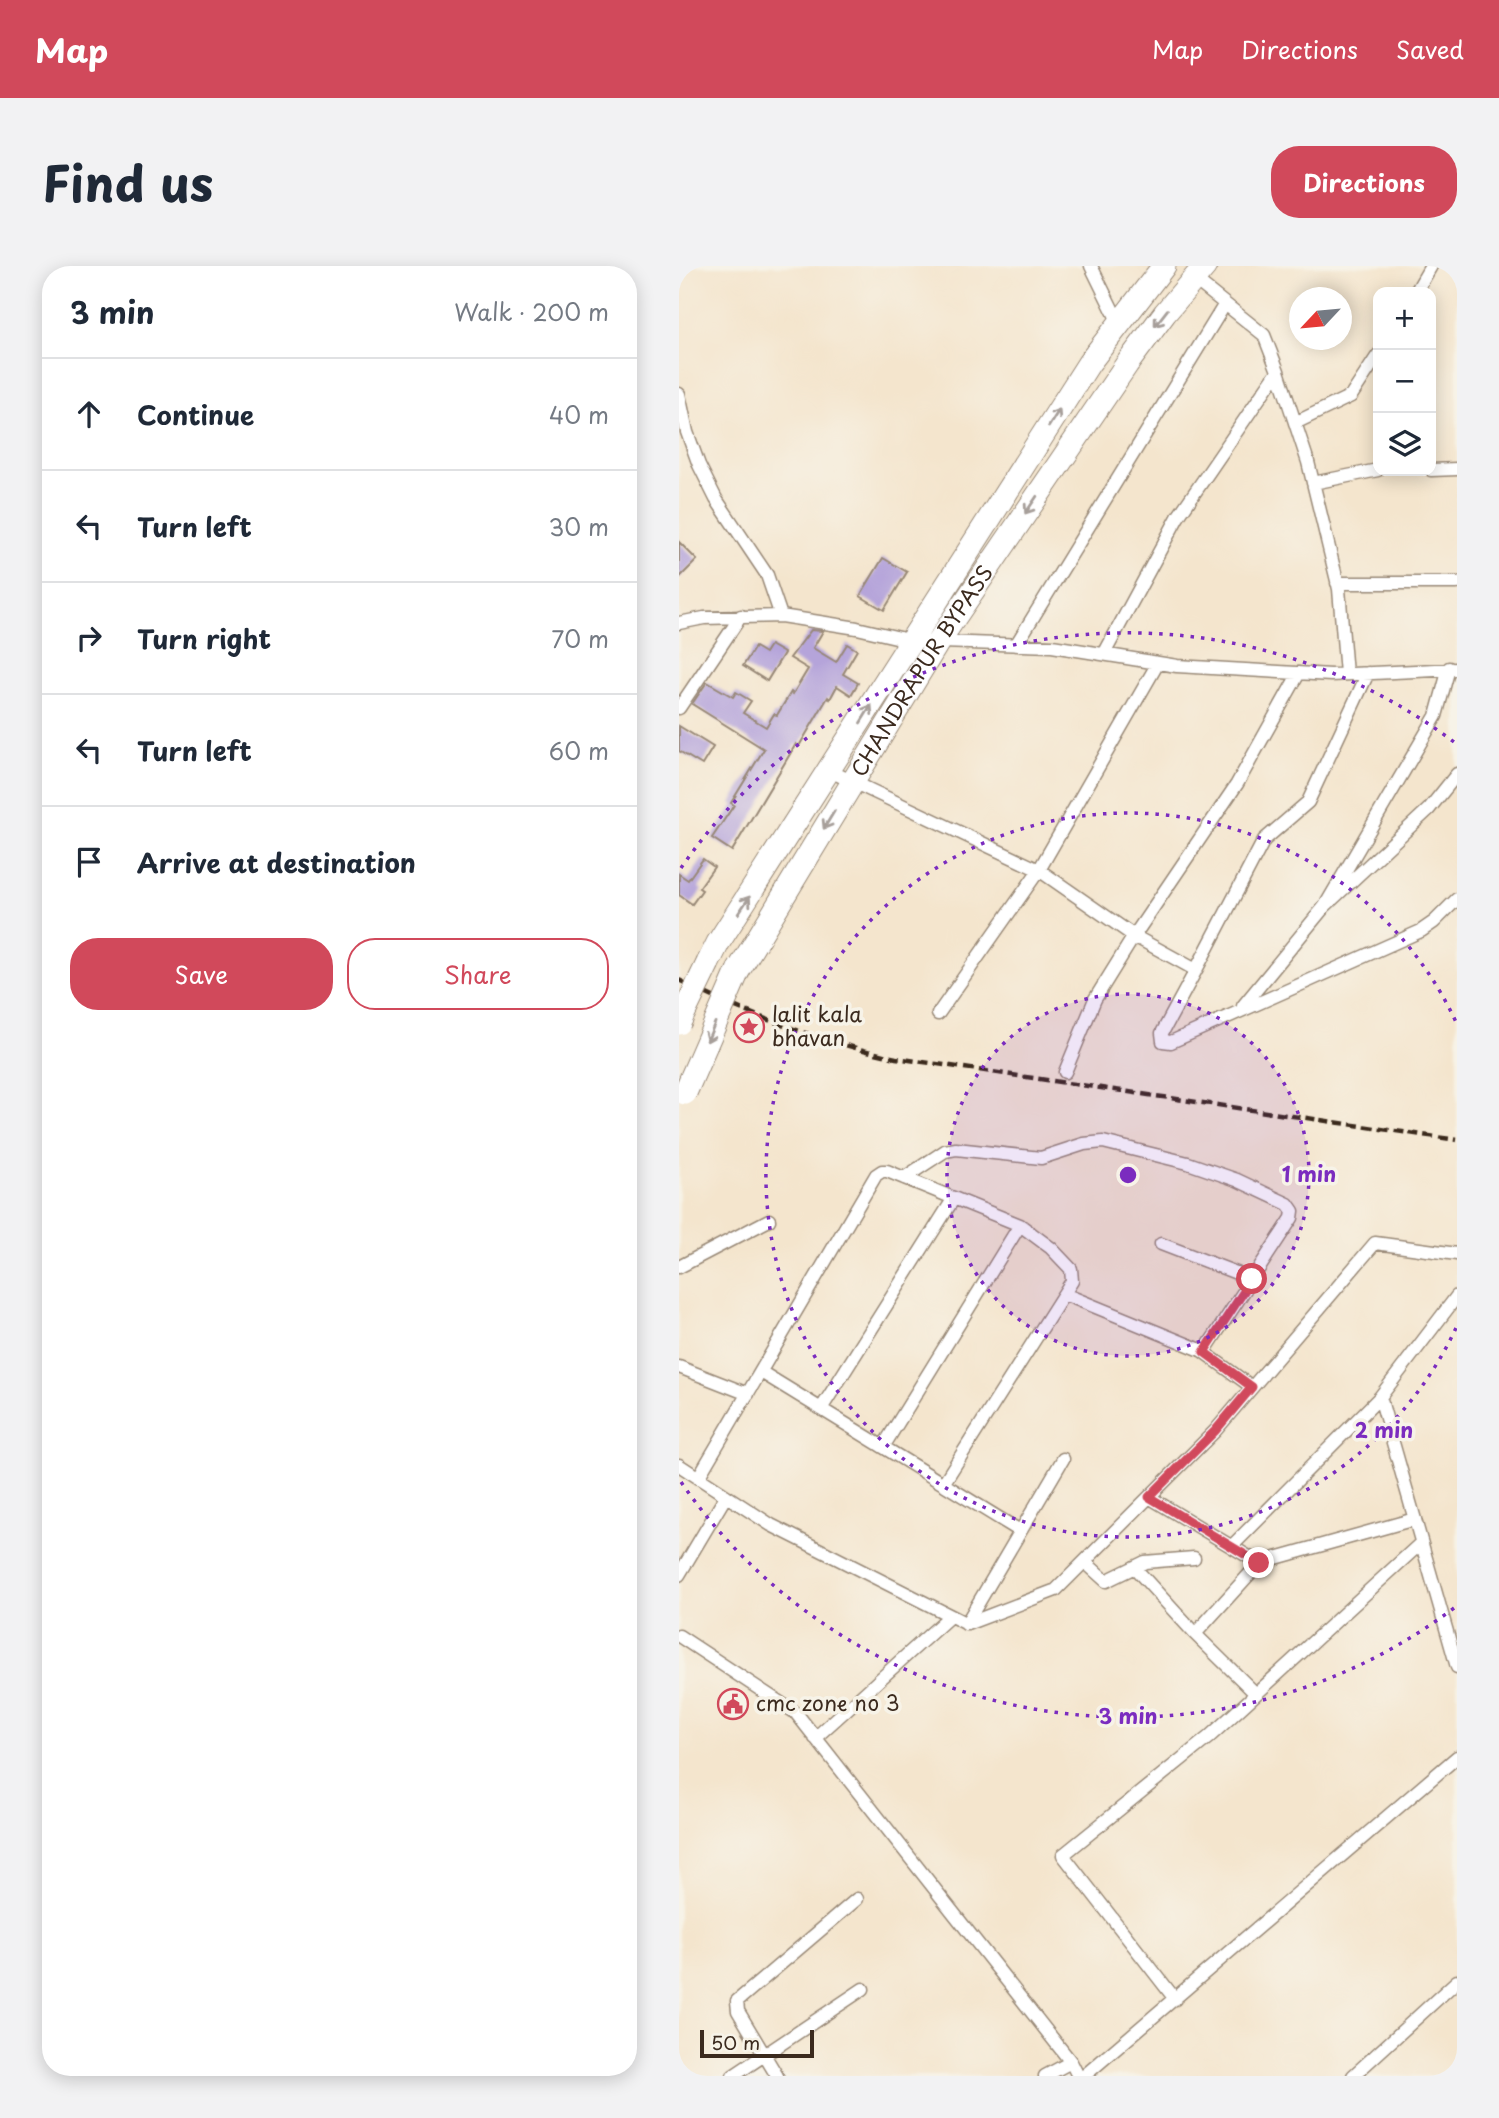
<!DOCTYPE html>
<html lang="en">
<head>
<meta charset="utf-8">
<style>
	:root { --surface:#fff; --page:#f2f2f3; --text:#1f2937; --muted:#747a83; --line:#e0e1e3; --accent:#d1495b }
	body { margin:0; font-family:"Playpen Sans",sans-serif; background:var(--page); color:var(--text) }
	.controls { position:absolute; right:21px; top:21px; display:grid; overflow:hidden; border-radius:14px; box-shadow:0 4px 18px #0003 }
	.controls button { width:63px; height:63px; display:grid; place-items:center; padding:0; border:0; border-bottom:2px solid var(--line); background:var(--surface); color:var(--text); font:35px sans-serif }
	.compass { position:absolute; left:610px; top:21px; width:63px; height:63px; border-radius:50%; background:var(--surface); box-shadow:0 4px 18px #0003; rotate:244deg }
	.scale { position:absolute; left:21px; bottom:18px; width:114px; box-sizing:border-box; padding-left:7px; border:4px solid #3b2a1e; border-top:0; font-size:19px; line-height:24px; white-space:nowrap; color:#3b2a1e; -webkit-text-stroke:5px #f7f3e8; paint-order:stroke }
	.stop { position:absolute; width:21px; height:21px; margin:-16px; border:5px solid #d1495b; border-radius:50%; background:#fff }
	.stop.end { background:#d1495b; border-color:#fff; box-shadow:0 2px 7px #0008 }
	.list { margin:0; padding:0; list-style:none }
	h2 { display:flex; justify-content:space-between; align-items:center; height:91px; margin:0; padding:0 28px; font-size:30px }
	h2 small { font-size:23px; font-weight:400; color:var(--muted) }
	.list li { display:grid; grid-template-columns:46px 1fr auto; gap:21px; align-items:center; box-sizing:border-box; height:112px; padding:0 28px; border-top:2px solid var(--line) }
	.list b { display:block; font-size:26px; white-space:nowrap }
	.list em { font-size:23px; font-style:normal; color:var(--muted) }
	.actions { display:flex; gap:14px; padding:21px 28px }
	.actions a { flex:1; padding:16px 0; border:2px solid var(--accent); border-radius:28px; text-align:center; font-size:24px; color:var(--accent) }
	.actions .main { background:var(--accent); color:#fff }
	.icon { flex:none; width:38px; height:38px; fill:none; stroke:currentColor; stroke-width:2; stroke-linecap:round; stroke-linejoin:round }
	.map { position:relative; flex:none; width:778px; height:1810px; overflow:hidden; border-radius:28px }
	header { display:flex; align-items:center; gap:42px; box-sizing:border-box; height:98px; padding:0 35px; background:var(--accent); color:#fff }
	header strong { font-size:33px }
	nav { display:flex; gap:38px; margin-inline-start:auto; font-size:24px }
	.intro { display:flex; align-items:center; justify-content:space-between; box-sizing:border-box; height:168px; padding:0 42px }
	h1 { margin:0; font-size:49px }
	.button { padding:18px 32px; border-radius:28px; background:var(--accent); color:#fff; font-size:24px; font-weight:700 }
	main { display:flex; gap:42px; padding:0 42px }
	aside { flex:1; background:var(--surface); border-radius:28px; box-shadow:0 4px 18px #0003 }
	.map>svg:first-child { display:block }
	.building { fill:#b5a4da }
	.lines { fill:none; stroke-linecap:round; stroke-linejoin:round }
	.street-casing { stroke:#988876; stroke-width:15 }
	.highway-casing { stroke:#988876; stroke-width:25 }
	.street { stroke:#fff; stroke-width:12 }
	.highway { stroke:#fff; stroke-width:23 }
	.rail { stroke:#3b2a1e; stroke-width:4.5; stroke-dasharray:10 5; stroke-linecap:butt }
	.highway-bridge-casing { stroke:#988876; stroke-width:25; stroke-linecap:butt }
	.highway-bridge { stroke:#fff; stroke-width:23 }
	.oneway { stroke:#a79f9a }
	.route { stroke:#d1495b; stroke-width:9 }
	.ring { fill:none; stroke:#7b2cbf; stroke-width:3.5; stroke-dasharray:3.5 7 }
	.labels { text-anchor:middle; stroke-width:7; stroke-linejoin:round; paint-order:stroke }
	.street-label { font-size:21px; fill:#3b2a1e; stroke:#f7f3e8 }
	.poi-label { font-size:21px; fill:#3b2a1e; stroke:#f7f3e8; text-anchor:start }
	.centre { fill:#7b2cbf; stroke:#f7f3e8; stroke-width:3.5 }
	.ring-label { font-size:21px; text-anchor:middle; font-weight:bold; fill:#7b2cbf; stroke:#f7f3e8; stroke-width:7; stroke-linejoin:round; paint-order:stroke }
</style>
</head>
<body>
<header>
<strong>Map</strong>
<nav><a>Map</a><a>Directions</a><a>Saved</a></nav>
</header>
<div class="intro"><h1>Find us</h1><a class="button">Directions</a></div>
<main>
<aside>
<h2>3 min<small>Walk · 200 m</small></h2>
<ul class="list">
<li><svg class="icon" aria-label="ahead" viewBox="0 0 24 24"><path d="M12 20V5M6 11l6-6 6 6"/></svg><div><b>Continue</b></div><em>40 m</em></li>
<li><svg class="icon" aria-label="left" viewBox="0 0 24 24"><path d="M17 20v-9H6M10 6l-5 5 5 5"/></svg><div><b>Turn left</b></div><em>30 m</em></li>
<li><svg class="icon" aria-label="right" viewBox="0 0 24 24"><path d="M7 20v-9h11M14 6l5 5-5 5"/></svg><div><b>Turn right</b></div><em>70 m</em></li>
<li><svg class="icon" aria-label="left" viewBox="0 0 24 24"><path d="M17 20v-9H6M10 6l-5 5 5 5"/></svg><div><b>Turn left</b></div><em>60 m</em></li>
<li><svg class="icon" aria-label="arrive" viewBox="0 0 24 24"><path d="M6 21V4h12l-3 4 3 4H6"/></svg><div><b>Arrive at destination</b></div></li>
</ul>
<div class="actions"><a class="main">Save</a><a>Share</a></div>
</aside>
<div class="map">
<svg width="778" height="1810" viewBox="0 0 778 1810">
	<rect width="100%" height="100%" fill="#f7f3e8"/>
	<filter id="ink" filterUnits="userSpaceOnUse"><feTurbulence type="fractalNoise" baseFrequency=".0143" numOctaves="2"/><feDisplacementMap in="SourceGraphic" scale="14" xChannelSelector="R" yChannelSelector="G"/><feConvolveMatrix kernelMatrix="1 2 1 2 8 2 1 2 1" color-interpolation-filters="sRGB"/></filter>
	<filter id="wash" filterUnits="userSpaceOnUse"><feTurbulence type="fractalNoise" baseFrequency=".00686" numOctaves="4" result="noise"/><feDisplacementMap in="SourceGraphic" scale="28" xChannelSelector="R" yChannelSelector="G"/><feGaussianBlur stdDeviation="1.57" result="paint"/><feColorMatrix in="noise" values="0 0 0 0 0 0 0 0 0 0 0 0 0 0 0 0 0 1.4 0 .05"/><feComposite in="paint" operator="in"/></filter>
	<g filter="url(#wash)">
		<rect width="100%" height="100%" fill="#f4e5cd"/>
		<g id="blocks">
			<path class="building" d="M0,276L18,294L0,312Z
				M204,292L228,306L205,344L181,330Z
				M132,364L144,365L134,382L157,396L168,378L178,384L164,408L179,417L172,429L158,420L151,433L149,431L120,480L117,478L53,585L33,572L55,539L52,537L85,483L13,438L28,416L54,431L57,426L72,435L64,447L87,461L95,448L98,449L112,426L114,428L129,403L111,392Z
				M91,379L105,387L88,415L64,400L76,381L86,387Z
				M0,460L34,481L23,499L0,485Z
				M24,593L35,601L20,622L23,624L13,638L0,629V608L9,614Z"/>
		</g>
	</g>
	<g filter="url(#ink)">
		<use href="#blocks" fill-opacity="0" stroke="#988876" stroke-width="2"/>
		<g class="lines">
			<g class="street-casing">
				<path id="street" d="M412,0L440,57
					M737,26L752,0
					M599,105L629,196L660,323L667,408
					M0,128L8,166L20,199L37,233L88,309L102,350
					M616,157L672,130L699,89
					M752,204L778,203
					M634,217L699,204
					M658,317H778
					M0,357L25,352L102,350L178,362L234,375L373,380L498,400L652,409L778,403
					M337,379L546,38
					M425,388L499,251L599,105L585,69L515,13
					M770,402L757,450L646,640L750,543L778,508
					M0,442L62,350
					M151,505L360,604L455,670L558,518L620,407
					M517,704L483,767L484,775L492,776L742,665L755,656L778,633
					M564,740L646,640
					M259,748L360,604L479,397
					M386,806L416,733L455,670L517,704L585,574L629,536L689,407
					M225,912L266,885L277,883L362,892L405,878L424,876L509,897L558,914L609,938L614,945L613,952L525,1086
					M482,978L573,1013
					M0,1001L90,954
					M385,1028L522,1084L573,1121
					M778,1030L701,1131L778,1401
					M0,1101L69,1128
					M82,1106L341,1265
					M142,1143L275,932
					M204,1181L341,959
					M0,1199L92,1259L288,1358L377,1324L536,1165L696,977L778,988
					M19,1212L197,909L203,905H208L341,959L372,982L392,1003L393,1015L264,1218
					M470,1231L580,1297
					M553,1280L701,1131
					M406,1296L427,1315L466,1296L515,1292
					M455,1301L516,1368L577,1428
					M0,1309L47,1230
					M287,1358L384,1193
					M516,1368L576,1302L586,1295L736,1253
					M0,1370L117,1447L392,1796L399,1810
					M136,1472L271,1350
					M496,1733L384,1589L530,1471L742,1277
					M54,1810L184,1723
					M98,1810L59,1745L58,1735L178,1633
					M366,1810L392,1796
					M405,1810L778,1491
					M674,1810L778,1715"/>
			</g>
			<g class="highway-casing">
				<g id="highway">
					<path d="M29,697L39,677L410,97L485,0"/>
					<path id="s1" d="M59,705L259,376L448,98L486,47L526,0"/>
				</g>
			</g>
			<use href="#street" class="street"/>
			<use href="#highway" class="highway"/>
			<path class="rail" d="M0,714C68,750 143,775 217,792L778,874"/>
			<g class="highway-bridge-casing">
				<path id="highway-bridge" d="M0,757L29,697
					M6,827L59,705"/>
			</g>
			<use href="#highway-bridge" class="highway-bridge"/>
		</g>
		<defs><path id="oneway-shaft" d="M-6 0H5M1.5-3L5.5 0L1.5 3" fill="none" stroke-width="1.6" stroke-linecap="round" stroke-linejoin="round" transform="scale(1.75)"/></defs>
		<g class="oneway">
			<use href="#oneway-shaft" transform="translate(482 52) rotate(128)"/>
			<use href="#oneway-shaft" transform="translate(375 152) rotate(-58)"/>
			<use href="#oneway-shaft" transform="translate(352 239) rotate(124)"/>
			<use href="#oneway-shaft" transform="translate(187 448) rotate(-58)"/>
			<use href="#oneway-shaft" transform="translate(150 554) rotate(121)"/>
			<use href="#oneway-shaft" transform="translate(65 639) rotate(-56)"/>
			<use href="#oneway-shaft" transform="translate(32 766) rotate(113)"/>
		</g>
	</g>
	<g class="lines" filter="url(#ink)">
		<path class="route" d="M573,1013L525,1086L573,1121L536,1165L470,1231L580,1297"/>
	</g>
	<circle cx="449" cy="909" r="181" fill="#7b2cbf" fill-opacity=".12"/>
	<g class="ring">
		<circle cx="449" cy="909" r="181"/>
		<path d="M777 1062A362 362 0 1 1 777 756"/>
		<path d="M775 1342A542 542 0 0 1 2 1216M2 602A542 542 0 0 1 775 476"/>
	</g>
	<defs>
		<g id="sight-ring" transform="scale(1.575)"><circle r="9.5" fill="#f7f3e8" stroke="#d1495b" stroke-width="1.5"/><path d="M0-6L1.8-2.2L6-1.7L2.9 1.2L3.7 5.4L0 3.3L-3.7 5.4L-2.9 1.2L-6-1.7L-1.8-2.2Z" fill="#d1495b"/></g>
		<g id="civic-ring" transform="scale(1.575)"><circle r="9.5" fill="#f7f3e8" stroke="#d1495b" stroke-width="1.5"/><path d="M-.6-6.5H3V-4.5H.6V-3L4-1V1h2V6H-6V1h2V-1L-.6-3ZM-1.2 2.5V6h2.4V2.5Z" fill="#d1495b"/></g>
	</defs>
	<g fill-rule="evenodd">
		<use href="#sight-ring" x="70" y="761"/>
		<use href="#civic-ring" x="54" y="1438"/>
	</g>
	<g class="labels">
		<g class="street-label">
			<text dy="7" stroke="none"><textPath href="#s1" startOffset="352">CHANDRAPUR BYPASS</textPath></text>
		</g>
		<g class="poi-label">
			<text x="93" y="756">lalit kala<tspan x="93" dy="24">bhavan</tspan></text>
			<text x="77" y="1445">cmc zone no 3</text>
		</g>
	</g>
	<circle cx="449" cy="909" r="10" class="centre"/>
	<g class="ring-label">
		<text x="630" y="916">1 min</text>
		<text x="705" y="1172">2 min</text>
		<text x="449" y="1458">3 min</text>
	</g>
</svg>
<div class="controls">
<button>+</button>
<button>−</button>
<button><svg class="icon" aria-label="layers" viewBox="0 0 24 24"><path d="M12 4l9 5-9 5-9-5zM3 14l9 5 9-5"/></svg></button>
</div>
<svg class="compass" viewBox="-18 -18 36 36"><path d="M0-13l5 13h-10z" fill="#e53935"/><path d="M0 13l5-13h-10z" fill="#747a83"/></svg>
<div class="scale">50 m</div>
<div class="stop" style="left:573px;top:1013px"></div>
<div class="stop end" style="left:580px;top:1297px"></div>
</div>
</main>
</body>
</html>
